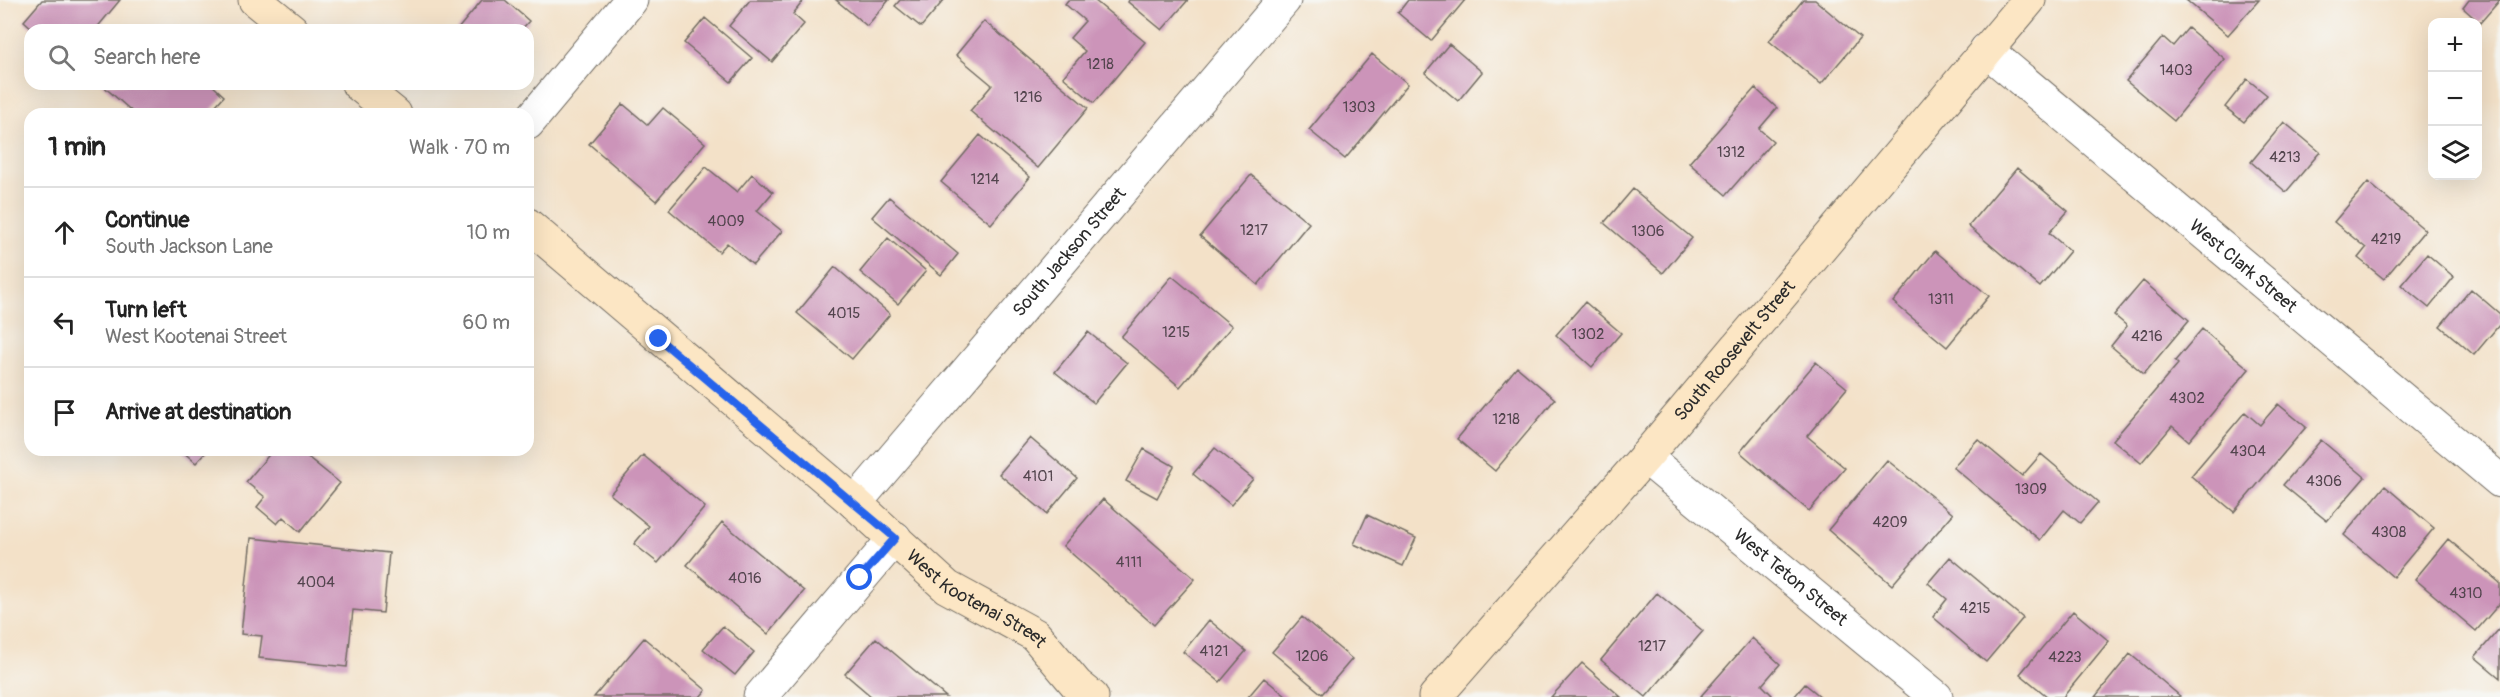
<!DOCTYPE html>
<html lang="en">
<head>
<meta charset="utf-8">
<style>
	:root { --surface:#fff; --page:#f2f2f2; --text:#222; --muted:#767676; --line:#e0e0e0 }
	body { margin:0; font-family:Pangolin,sans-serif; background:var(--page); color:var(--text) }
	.controls { position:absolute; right:18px; top:18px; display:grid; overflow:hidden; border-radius:12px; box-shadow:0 6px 24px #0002 }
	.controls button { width:54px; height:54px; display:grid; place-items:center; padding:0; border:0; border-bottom:2px solid var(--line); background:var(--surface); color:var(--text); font:30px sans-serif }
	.stop { position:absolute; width:18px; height:18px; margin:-14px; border:4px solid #2563eb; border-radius:50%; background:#fff }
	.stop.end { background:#2563eb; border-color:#fff; box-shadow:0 2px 6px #0008 }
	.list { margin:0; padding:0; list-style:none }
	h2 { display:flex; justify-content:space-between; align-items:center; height:78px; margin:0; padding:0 24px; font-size:26px }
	h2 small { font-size:20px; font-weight:400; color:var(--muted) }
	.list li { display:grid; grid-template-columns:39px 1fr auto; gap:18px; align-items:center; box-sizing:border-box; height:90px; padding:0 24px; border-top:2px solid var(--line) }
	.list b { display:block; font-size:22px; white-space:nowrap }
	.list p { margin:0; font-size:20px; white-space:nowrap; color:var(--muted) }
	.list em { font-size:20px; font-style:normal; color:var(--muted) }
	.icon { flex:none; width:33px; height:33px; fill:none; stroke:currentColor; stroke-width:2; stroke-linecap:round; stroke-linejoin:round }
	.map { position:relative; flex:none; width:2500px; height:697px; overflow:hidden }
	.search { position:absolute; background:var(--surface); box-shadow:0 6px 24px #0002; left:24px; top:24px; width:510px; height:66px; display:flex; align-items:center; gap:15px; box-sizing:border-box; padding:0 21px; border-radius:18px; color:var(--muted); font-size:22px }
	.panel { position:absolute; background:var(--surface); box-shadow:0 6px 24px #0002; left:24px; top:108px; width:510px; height:348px; border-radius:18px }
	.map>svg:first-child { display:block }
	.building { fill:#cc94b9 }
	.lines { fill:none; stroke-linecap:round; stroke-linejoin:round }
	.street-casing { stroke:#716b62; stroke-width:35 }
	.secondary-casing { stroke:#716b62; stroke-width:35 }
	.street { stroke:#fff; stroke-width:33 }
	.secondary { stroke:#fce6c4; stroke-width:33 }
	.route { stroke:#2563eb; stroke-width:8 }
	.labels { text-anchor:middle; stroke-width:5; stroke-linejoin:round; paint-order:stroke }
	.number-label { font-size:15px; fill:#53454e }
	.street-label { font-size:18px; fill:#2b2b2b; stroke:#f6f6f2 }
</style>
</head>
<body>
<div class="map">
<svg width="2500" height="697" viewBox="0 0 2500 697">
	<rect width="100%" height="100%" fill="#f6f6f2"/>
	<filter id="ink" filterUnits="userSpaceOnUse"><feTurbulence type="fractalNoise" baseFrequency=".0167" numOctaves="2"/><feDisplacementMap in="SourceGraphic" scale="12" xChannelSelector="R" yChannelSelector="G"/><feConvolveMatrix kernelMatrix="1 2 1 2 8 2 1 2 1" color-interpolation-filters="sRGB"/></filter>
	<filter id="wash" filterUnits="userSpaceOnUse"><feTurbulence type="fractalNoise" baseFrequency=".008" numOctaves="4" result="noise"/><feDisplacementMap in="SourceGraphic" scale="24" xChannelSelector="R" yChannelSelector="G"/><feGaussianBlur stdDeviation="1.35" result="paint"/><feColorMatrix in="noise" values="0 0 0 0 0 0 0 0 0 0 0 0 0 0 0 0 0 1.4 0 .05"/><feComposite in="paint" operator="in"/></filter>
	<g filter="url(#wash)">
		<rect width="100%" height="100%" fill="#f3e1c8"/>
		<g id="blocks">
			<path class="building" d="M42,0H120L95,30H34L24,21Z
				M482,0H505L529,21L521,30H457Z
				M750,0H804L793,14L804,24L772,62L729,26Z
				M836,0H889L867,26Z
				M900,0H944L921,27L895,6Z
				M1068,0H1094L1145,42L1094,103L1063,77L1085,51L1070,38L1085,21L1065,4Z
				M1129,0H1188L1162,30L1128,2Z
				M1408,0H1465L1431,41L1398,13Z
				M1803,0H1815L1860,38L1821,84L1769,41Z
				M2186,0H2259L2228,35Z
				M2469,0H2500L2480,23L2463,8Z
				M705,18L752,58L731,82L684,43Z
				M984,21L1088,108L1038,168L970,111L992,85L956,55Z
				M2188,28L2225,59L2174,121L2126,81L2163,37L2173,46Z
				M1449,44L1482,72L1458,101L1425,73Z
				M1372,54L1408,84L1345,159L1309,130Z
				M2247,79L2267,95L2244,122L2225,107Z
				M101,84H211L224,96L208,114H135Z
				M1755,88L1777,108L1759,129L1773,141L1726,195L1689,163Z
				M623,104L648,125L663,108L705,143L656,201L589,144Z
				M2284,122L2320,152L2286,192L2251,162Z
				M980,135L1030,177L991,224L941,182Z
				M706,167L737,192L752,174L773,192L757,211L782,231L753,265L727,243L719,252L669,210Z
				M2017,168L2068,211L2049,233L2070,251L2040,287L1968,226Z
				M1251,175L1309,223L1258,285L1200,236Z
				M2368,182L2425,230L2384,279L2358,258L2366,248L2334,222Z
				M1633,189L1692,238L1663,273L1604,223Z
				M889,197L958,254L941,275L872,217Z
				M888,238L926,271L898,304L860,272Z
				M1935,251L1989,296L1947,347L1893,302Z
				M2427,254L2454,277L2429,308L2401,285Z
				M835,267L890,314L852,359L797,313Z
				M1172,276L1232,326L1180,387L1121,337Z
				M2143,281L2189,320L2144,374L2111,346L2127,326L2114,315Z
				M2471,289L2500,314V324L2474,355L2440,326Z
				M1585,302L1621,333L1592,367L1556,335Z
				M2202,329L2249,369L2189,441L2172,426L2141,463L2113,440L2178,364L2175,361Z
				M1088,332L1127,363L1094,403L1055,372Z
				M1816,362L1847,388L1807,436L1845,468L1809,511L1740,452Z
				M1517,367L1555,399L1495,471L1457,439Z
				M2278,404L2306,427L2234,512L2191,476L2245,412L2260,425Z
				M1030,438L1077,478L1047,514L999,474Z
				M1978,439L2022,476L2041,454L2098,502L2080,523L2064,510L2040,540L1953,467Z
				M2321,440L2365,477L2327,521L2283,485Z
				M1215,448L1253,479L1231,505L1193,474Z
				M1144,449L1174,466L1157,498L1126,481Z
				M181,450H208L196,463Z
				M273,450H299L340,483L300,532L283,517L277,524L257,507L265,497L246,482Z
				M643,455L705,507L658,563L634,544L649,526L610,494Z
				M1887,460L1953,514L1892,585L1828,530Z
				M2385,486L2434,528L2393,577L2344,535Z
				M1103,499L1195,579L1154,625L1063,546Z
				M1367,515L1416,538L1403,566L1354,544Z
				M722,522L804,591L768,634L687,565Z
				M251,538L389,553L383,613L353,610L347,667L259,658L262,636L241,634Z
				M2448,539L2500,583V603L2476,631L2415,579Z
				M1950,557L2023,618L1986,662L1933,617L1947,599L1928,583Z
				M1657,593L1703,631L1646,697L1601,660Z
				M2073,611L2109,641L2063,697H2048L2020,674Z
				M1302,617L1352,659L1322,694L1272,652Z
				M1209,620L1246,651L1220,682L1183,652Z
				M723,626L754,652L735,675L703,649Z
				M2500,628V678L2475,657Z
				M644,638L706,690L700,697H594Z
				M876,638L946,697H872L845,674Z
				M1752,638L1780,664L1762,685L1772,695L1770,697H1700Z
				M2130,654L2180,696L2178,697H2095Z
				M1582,663L1621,697H1551Z
				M1264,678L1287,697H1248Z
				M1805,684L1821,697H1794Z"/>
		</g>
	</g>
	<g filter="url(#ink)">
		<use href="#blocks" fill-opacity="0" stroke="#716b62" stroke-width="1.5"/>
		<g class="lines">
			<g class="street-casing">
				<g id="street">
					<path id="s1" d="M1986,50L2500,481"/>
					<path d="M528,123L631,0"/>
					<path id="s2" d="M1645,457L1936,697"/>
					<path id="s3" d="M855,503L1284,0"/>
					<path d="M760,697L895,538"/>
				</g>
			</g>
			<g class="secondary-casing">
				<g id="secondary">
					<path d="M255,0L292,30"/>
					<path d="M358,84L395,114"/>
					<path id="s4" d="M528,225L855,503L947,587L1035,635L1077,685L1092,697"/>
					<path id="s5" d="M1435,697L1645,457L2029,0"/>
				</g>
			</g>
			<use href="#street" class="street"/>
			<use href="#secondary" class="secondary"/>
		</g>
	</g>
	<g class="lines" filter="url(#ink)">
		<path class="route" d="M659,339L895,538L860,578"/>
	</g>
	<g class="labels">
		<g class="number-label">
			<text x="1100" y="69">1218</text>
			<text x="2176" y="75">1403</text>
			<text x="1028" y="102">1216</text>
			<text x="1359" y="112">1303</text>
			<text x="1731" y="157">1312</text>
			<text x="2285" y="162">4213</text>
			<text x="985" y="184">1214</text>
			<text x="726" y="226">4009</text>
			<text x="1254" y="235">1217</text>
			<text x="1648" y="236">1306</text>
			<text x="2386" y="244">4219</text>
			<text x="1941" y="304">1311</text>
			<text x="844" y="318">4015</text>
			<text x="1176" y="337">1215</text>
			<text x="1588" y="339">1302</text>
			<text x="2147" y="341">4216</text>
			<text x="2187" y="403">4302</text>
			<text x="1506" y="424">1218</text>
			<text x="2248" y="456">4304</text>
			<text x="1038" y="481">4101</text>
			<text x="2324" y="486">4306</text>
			<text x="2031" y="494">1309</text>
			<text x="1890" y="527">4209</text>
			<text x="2389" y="537">4308</text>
			<text x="1129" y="567">4111</text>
			<text x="745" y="583">4016</text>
			<text x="316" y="587">4004</text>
			<text x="2466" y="598">4310</text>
			<text x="1975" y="613">4215</text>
			<text x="1652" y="651">1217</text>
			<text x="1214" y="656">4121</text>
			<text x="1312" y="661">1206</text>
			<text x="2065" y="662">4223</text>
		</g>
		<g class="street-label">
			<text dy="6" stroke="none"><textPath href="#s3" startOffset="330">South Jackson Street</textPath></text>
			<text dy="6" stroke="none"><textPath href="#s1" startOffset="336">West Clark Street</textPath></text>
			<text dy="6" stroke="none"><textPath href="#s5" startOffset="458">South Roosevelt Street</textPath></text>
			<text dy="6" stroke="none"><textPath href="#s2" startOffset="189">West Teton Street</textPath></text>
			<text dy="6" stroke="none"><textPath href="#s4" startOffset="585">West Kootenai Street</textPath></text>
		</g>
	</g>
</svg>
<div class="controls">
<button>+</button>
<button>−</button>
<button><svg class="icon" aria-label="layers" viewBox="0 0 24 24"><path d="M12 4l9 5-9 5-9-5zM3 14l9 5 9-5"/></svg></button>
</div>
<div class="stop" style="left:860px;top:578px"></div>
<div class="stop end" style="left:659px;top:339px"></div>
<div class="search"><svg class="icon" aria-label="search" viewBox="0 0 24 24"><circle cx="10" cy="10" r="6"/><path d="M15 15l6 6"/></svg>Search here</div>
<section class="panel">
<h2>1 min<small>Walk · 70 m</small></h2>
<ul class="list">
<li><svg class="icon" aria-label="ahead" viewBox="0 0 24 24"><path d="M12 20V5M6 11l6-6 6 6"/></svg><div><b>Continue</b><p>South Jackson Lane</p></div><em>10 m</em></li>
<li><svg class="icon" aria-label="left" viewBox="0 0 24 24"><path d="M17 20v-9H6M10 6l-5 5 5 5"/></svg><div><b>Turn left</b><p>West Kootenai Street</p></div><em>60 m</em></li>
<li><svg class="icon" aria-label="arrive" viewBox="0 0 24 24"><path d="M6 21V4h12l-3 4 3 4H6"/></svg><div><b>Arrive at destination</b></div></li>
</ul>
</section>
</div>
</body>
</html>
